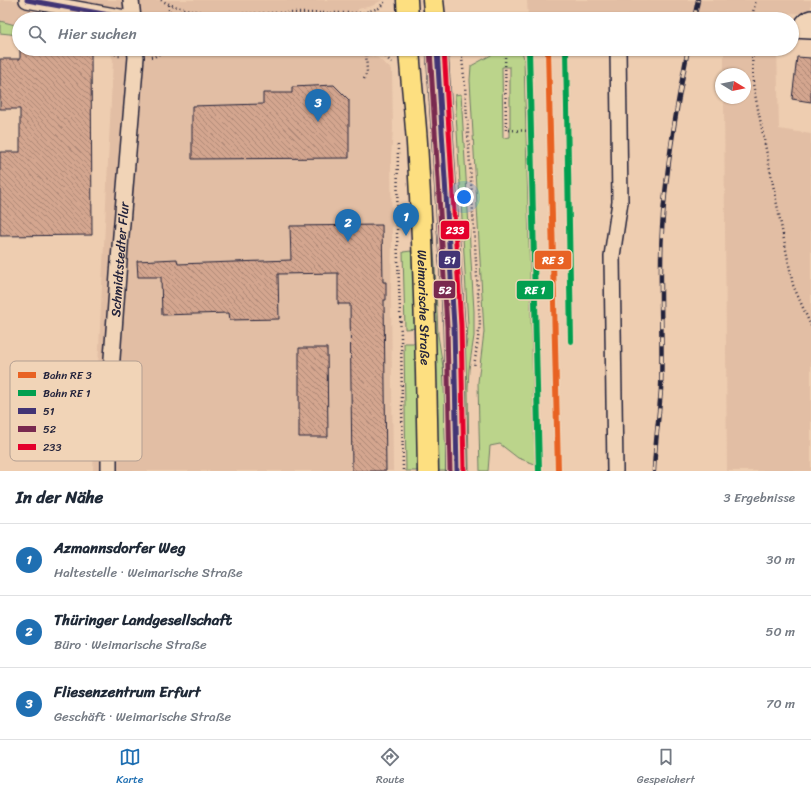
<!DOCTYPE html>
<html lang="de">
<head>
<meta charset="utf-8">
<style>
	:root { --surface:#fff; --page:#f6f6f7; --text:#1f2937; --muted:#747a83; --line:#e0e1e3; --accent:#1f6fb2 }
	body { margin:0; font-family:Sriracha,sans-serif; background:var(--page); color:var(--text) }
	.compass { position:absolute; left:715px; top:68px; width:36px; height:36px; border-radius:50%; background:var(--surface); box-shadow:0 1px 3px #0004; rotate:100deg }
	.you { position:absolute; left:464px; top:197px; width:14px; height:14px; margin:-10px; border:3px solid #fff; border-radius:50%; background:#1a73e8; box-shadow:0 0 0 6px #1a73e833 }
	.badge { display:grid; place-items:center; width:26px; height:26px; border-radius:50%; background:var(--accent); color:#fff; font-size:13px; font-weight:700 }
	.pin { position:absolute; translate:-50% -33px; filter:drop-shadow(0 1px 2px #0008) }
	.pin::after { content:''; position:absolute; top:21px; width:14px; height:12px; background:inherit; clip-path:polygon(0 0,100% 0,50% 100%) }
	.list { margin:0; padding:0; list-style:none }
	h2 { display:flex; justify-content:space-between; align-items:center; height:52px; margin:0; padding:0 16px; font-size:17px }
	h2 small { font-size:13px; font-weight:400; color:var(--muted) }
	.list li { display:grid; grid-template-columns:26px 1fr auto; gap:12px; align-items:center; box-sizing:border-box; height:72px; padding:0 16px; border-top:1px solid var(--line) }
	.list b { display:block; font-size:15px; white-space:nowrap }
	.list p { margin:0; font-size:13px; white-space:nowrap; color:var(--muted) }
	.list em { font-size:13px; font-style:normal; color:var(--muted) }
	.icon { flex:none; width:22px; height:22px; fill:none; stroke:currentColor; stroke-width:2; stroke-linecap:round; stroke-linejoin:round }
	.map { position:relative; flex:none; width:811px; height:471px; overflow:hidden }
	.search { position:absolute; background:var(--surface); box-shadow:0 1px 3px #0004; left:12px; right:12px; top:12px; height:44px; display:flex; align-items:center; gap:10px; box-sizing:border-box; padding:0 14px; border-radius:22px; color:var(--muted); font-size:15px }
	.sheet { height:268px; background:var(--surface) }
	nav { display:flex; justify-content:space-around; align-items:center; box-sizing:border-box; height:56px; border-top:1px solid var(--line); background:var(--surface); font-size:11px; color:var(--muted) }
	nav a { display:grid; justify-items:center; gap:2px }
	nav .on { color:var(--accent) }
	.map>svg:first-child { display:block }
	.built { fill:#e2bea4 }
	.grass { fill:#bbd48b; stroke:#6e7b63; fill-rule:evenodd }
	.building { fill:url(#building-back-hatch); stroke:#22223b }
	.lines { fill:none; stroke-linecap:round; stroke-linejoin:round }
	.minor-casing { stroke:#22223b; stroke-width:18 }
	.major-casing { stroke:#22223b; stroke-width:23 }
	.path { stroke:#22223b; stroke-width:2.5; stroke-dasharray:1 3; stroke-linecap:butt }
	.minor { stroke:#f1d4b7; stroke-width:15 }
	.major { stroke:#fddf80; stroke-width:20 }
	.rail-casing { stroke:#22223b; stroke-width:4.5 }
	.rail { stroke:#f1d4b7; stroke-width:3; stroke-dasharray:9; stroke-linecap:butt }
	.bus-1-casing { stroke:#f1d4b7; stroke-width:8 }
	.bus-2-casing { stroke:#f1d4b7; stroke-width:8 }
	.bus-3-casing { stroke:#f1d4b7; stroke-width:8 }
	.bus-1 { stroke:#423475; stroke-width:5 }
	.bus-2 { stroke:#79294f; stroke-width:5 }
	.bus-3 { stroke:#e4002b; stroke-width:5 }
	.rail-1-casing { stroke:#f1d4b7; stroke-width:9 }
	.rail-2-casing { stroke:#f1d4b7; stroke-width:9 }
	.rail-1 { stroke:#e86223; stroke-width:6 }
	.rail-2 { stroke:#029f50; stroke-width:6 }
	.labels { text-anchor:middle; stroke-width:4; stroke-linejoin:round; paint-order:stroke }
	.street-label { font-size:13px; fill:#22223b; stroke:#f1d4b7 }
	.key { fill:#f1d4b7; stroke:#b39f92; stroke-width:1 }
	.key-label { font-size:11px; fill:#22223b }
	.line-badge { stroke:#f1d4b7; stroke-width:1.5 }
	.badge-label { font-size:11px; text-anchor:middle; font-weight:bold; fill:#fff }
</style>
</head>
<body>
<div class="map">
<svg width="811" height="471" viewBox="0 0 811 471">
	<defs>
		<pattern id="building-back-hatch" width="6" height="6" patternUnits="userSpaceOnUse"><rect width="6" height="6" fill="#d4a68f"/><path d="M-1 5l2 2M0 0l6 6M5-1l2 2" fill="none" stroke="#ac8776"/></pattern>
	</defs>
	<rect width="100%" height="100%" fill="#eecdb0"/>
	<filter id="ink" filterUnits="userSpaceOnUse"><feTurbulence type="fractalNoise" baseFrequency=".025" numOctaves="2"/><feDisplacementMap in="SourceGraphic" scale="8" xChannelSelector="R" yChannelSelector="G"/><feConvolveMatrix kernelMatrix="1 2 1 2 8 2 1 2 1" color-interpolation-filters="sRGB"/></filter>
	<g filter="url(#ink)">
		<path class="built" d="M0,0H382L372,6L358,9V19H19V26L0,21Z
			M527,0H811V14L764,12L528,18Z
			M105,49H359L360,55H366L378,58L392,70L393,129L391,158L392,240L391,294L393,471H93L113,60L111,54Z
			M724,49H777L779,129L811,134V471H727L724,98H745V74H724Z"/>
		<path class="grass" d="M0,21L19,26V35L0,33Z
			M522,51L524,59L535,464L518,458L500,444L490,446L488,471H480L478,382L484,332L470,80L471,66L493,54ZM502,67H510V137L503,138Z
			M421,93H424L435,267L438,335L443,367L445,382L446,471H436Z
			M461,94L474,311V336L469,369L468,388L469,471H463V368L467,340L468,325L455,95Z
			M411,251L414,265L418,328L405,329L403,252Z
			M404,343H417L419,471H406Z"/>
		<path class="building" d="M20,49H91L92,235L0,236V152H20V109H0V59H20Z
			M797,57L811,58V102L792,99Z
			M334,85L349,100V158L192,159V106L263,104V93H292V87Z
			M382,225L383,282H386V300H384L386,471H352L350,304H338V273L278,274L279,319L230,320L229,313L162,315L161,277H138L137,261L177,259L178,264L291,260L290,226Z
			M299,348H327L328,437H299Z"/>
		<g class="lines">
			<g class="minor-casing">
				<g id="minor">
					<path d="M27,0L131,19"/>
					<path d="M131,0L133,19"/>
					<path d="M792,30L811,31"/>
					<path d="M802,30C802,23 804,20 811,18"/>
					<path id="s1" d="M109,471V400L120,247L136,57L135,49"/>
					<path d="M615,471L612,256L620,202L618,49"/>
				</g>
			</g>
			<g class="major-casing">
				<g id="major">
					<path d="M407,0L408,19"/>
					<path d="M433,0L435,19"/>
					<path id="s2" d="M409,49C411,80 415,112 417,143C424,252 426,362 428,471"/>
					<path d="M437,49L454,326L457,471"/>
				</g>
			</g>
			<path class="path" d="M161,0C190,17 241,14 274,13C304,13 333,13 363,13L379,8L386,0
				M169,5V19
				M753,19V12L756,0
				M109,49L118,56H122
				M267,49L279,51L366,50L384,55L392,63
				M461,49L465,86L480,324L474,367
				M505,49L506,130L533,131
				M752,49L753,84L793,285L811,326
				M151,57H154L167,49
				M364,79L367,72L366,50
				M398,145L397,234L401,336L403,471"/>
			<use href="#minor" class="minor"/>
			<use href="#major" class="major"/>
			<g class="rail-casing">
				<path id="rail" d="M694,19L698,0
					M654,471C655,444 659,417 661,389C663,336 659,282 662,229C666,168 676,109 688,49"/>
			</g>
			<use href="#rail" class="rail"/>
			<g class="bus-1-casing">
				<path id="bus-1" d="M27,0L131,19
					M437,49L454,326L457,471"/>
			</g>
			<g class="bus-2-casing">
				<path id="bus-2" d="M430,49L447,326L450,471"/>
			</g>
			<g class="bus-3-casing">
				<path id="bus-3" d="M444,49L461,326L464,471"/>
			</g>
			<use href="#bus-1" class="bus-1"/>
			<use href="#bus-2" class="bus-2"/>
			<use href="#bus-3" class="bus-3"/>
			<g class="rail-1-casing">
				<path id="rail-1" d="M548,49L558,471"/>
			</g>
			<g class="rail-2-casing">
				<path id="rail-2" d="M529,49L539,471
					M566,49L571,341"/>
			</g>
			<use href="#rail-1" class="rail-1"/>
			<use href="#rail-2" class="rail-2"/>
		</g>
	</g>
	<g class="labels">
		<g class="street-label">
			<text dy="5" stroke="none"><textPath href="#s1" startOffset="212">Schmidtstedter Flur</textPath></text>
			<text dy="5" stroke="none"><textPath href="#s2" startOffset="259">Weimarische Straße</textPath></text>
		</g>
	</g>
	<rect x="10" y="361" width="132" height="100" rx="6" class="key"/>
	<rect x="18" y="372" width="18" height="6" fill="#e86223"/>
	<rect x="18" y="390" width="18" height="6" fill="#029f50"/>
	<rect x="18" y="408" width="18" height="6" fill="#423475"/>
	<rect x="18" y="426" width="18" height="6" fill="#79294f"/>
	<rect x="18" y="444" width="18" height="6" fill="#e4002b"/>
	<g class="key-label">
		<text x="43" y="379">Bahn RE 3</text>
		<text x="43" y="397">Bahn RE 1</text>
		<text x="43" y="415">51</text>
		<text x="43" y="433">52</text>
		<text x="43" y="451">233</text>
	</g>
	<g class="line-badge">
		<rect x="440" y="220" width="30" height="20" rx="4" fill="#e4002b"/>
		<rect x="438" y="250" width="23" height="19" rx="4" fill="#423475"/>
		<rect x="534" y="250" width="38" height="20" rx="4" fill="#e86223"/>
		<rect x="433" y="280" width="23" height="19" rx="4" fill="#79294f"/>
		<rect x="516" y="280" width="38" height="20" rx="4" fill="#029f50"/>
	</g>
	<g class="badge-label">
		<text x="455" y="234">233</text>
		<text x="450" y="264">51</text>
		<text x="553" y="264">RE 3</text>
		<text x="445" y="294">52</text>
		<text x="535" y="294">RE 1</text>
	</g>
</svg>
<svg class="compass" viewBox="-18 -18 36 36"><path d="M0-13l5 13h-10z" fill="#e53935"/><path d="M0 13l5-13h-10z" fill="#747a83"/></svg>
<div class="you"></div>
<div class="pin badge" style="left:406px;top:236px">1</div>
<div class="pin badge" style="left:348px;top:242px">2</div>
<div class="pin badge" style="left:318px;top:122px">3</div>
<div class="search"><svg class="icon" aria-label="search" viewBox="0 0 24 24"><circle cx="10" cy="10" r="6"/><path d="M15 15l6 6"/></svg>Hier suchen</div>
</div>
<section class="sheet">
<h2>In der Nähe<small>3 Ergebnisse</small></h2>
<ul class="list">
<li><span class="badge">1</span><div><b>Azmannsdorfer Weg</b><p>Haltestelle · Weimarische Straße</p></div><em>30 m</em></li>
<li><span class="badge">2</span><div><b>Thüringer Landgesellschaft</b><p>Büro · Weimarische Straße</p></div><em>50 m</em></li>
<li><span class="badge">3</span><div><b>Fliesenzentrum Erfurt</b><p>Geschäft · Weimarische Straße</p></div><em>70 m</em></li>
</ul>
</section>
<nav>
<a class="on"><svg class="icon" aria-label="map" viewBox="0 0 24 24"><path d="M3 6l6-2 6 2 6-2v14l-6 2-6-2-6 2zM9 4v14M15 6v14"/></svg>Karte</a>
<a><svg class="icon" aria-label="directions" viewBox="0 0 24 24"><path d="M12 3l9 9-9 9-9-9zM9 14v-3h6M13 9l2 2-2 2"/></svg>Route</a>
<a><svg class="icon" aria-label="saved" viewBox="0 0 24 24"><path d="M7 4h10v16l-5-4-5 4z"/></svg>Gespeichert</a>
</nav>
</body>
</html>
